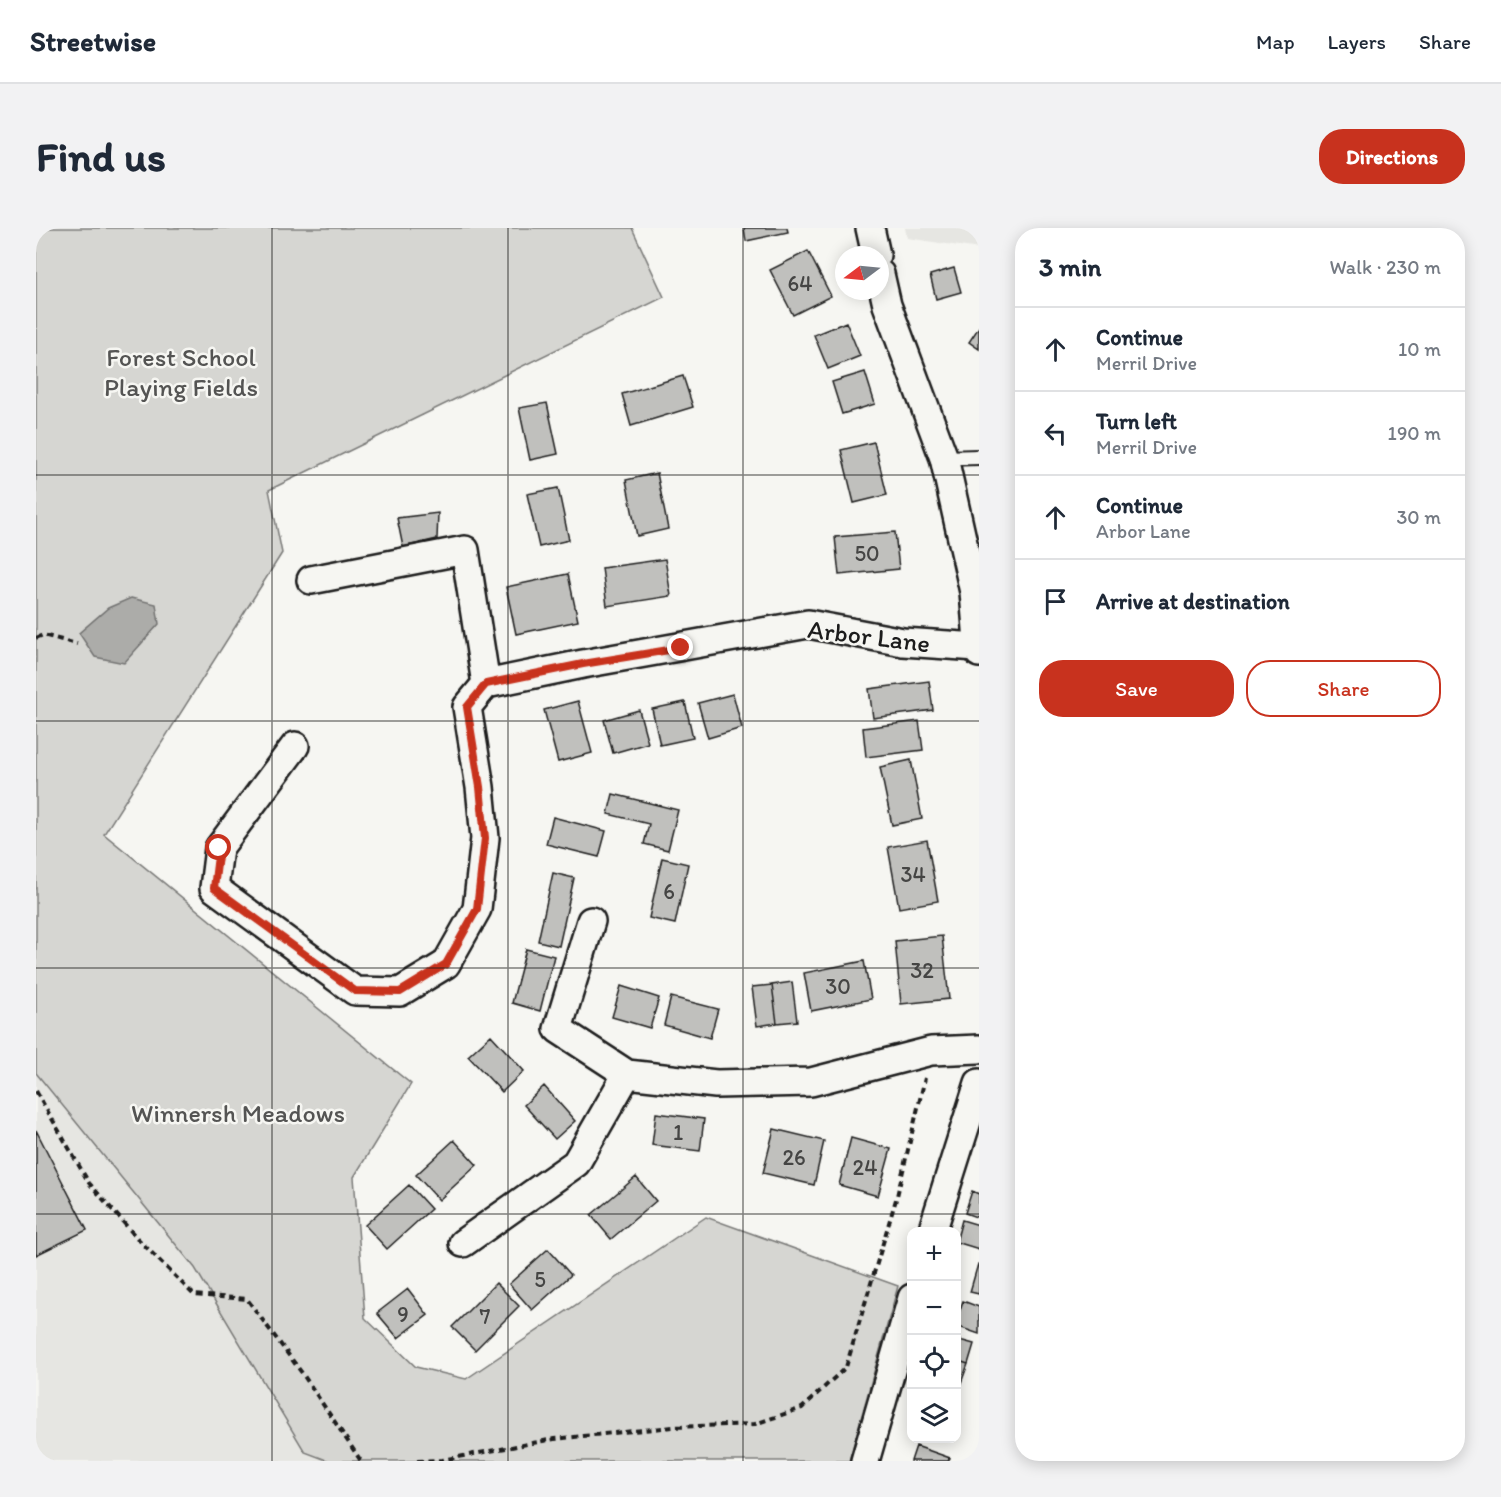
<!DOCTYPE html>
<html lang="en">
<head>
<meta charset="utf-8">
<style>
	:root { --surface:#fff; --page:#f2f2f3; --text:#1f2937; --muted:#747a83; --line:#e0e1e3; --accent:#c8321e }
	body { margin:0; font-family:Itim,sans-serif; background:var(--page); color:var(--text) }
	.controls { position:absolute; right:18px; bottom:18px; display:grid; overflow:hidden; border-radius:12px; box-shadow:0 3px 15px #0003 }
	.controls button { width:54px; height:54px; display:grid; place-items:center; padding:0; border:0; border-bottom:2px solid var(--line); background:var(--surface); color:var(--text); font:30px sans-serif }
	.compass { position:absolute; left:799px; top:18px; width:54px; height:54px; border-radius:50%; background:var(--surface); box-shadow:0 3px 15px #0003; rotate:254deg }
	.stop { position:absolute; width:18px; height:18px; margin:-14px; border:4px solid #c8321e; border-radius:50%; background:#fff }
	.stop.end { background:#c8321e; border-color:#fff; box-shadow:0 2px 6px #0008 }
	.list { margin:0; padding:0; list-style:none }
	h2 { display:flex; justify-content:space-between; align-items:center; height:78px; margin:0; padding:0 24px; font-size:26px }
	h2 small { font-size:20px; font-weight:400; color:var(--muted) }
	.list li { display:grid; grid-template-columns:39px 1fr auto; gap:18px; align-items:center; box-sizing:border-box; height:84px; padding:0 24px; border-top:2px solid var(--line) }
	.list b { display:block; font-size:22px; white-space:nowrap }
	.list p { margin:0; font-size:20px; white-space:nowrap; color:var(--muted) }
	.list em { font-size:20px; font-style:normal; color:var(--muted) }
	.actions { display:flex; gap:12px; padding:18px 24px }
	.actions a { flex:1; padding:14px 0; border:2px solid var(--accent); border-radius:24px; text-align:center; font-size:21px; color:var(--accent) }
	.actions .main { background:var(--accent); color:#fff }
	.icon { flex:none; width:33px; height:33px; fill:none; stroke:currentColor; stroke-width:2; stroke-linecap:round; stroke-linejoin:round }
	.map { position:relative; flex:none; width:943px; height:1233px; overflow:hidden; border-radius:24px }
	header { display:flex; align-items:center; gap:36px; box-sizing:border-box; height:84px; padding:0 30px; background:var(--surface); border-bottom:2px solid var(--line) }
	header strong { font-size:28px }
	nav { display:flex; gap:33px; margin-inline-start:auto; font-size:21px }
	.intro { display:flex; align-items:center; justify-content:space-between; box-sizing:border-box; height:144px; padding:0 36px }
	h1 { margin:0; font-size:42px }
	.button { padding:15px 27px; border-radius:24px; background:var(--accent); color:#fff; font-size:21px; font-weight:700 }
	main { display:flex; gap:36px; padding:0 36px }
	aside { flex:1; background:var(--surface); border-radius:24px; box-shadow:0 3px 15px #0003 }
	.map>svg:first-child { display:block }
	.built { fill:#e6e6e2 }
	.green { fill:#d6d6d2; stroke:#797977; stroke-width:1.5 }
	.water { fill:#acaca9; stroke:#727271; stroke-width:1.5 }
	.building { fill:#c0c0bd; stroke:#1c1c1c; stroke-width:1.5 }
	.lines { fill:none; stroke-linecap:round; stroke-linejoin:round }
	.service-casing { stroke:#1c1c1c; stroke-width:18 }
	.minor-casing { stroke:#1c1c1c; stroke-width:32 }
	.path { stroke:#1c1c1c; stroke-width:4; stroke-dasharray:6 4.5; stroke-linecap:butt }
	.service { stroke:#f6f6f2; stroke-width:14 }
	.minor { stroke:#f6f6f2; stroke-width:27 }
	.route { stroke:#c8321e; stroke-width:8 }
	.grid { fill:none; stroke:#1c1c1c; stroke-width:1.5; stroke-opacity:0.55 }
	.labels { text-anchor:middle; stroke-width:5; stroke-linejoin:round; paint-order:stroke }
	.number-label { font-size:22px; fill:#454544 }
	.park-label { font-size:26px; fill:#545453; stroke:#f6f6f2 }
	.street-label { font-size:26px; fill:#1c1c1c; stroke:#f6f6f2 }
</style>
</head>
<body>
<header>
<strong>Streetwise</strong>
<nav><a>Map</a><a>Layers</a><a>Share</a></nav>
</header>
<div class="intro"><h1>Find us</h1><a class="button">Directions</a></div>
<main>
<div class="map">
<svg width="943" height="1233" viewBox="0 0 943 1233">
	<rect width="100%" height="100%" fill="#f6f6f2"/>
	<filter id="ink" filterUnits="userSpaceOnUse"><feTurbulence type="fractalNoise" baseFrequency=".0167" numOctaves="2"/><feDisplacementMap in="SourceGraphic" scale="12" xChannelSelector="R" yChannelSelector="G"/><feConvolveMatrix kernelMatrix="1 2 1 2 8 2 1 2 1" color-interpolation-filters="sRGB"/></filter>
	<g filter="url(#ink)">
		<path class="built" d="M869,0H943V21L871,10Z
			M0,845L159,1040L269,1224L293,1233H0Z"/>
		<path class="green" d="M0,0H596L628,69L233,262L246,325L68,606L375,856L318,949L329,1090L380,1139L430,1151L670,989L862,1058L813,1233H293L269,1224L159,1040L0,845Z"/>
		<path class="water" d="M95,370L120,376L123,396L88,435L59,429L43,405L72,380Z"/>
		<path class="building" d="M708,0H751L752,4L710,13Z
			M772,23L795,68L757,87L734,42Z
			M918,40L925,64L900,71L894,47Z
			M810,94L824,128L792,141L778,107Z
			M943,99V121L933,114Z
			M829,144L839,176L806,186L796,154Z
			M647,148L657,179L595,198L586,166Z
			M511,175L522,226L494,232L483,180Z
			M838,214L851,267L818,275L805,222Z
			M621,245L632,301L601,308L590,252Z
			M522,260L533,312L503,319L491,266Z
			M402,285L401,311L367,319L361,290Z
			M859,304L863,341L803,347L799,309Z
			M629,331L635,368L571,378L566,340Z
			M532,346L542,393L480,406L470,359Z
			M893,453L897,482L837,490L833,461Z
			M697,466L706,500L672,510L662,475Z
			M542,473L556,525L522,534L508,482Z
			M649,474L657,510L624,517L616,481Z
			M603,482L612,515L577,525L568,492Z
			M883,493L887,522L830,529L827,500Z
			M875,532L886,591L856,597L844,539Z
			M577,566L642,582L632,622L608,616L613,596L572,586Z
			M517,589L570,603L563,629L510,616Z
			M891,612L902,673L863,680L852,619Z
			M626,630L652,636L639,696L613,690Z
			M517,645L538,650L523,718L502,713Z
			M906,708L913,771L865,776L859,713Z
			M490,721L518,728L504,783L476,775Z
			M828,733L835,771L775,783L768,745Z
			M756,754L761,793L741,795L736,757Z
			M736,757L741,795L721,798L716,759Z
			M585,758L623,770L614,800L576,789Z
			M635,769L682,781L674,810L628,797Z
			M455,807L488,843L466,864L432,828Z
			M508,858L539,893L519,911L488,877Z
			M620,885L668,891L664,923L616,917Z
			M738,901L788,913L778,957L727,945Z
			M0,902L51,1002L0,1027Z
			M815,910L855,921L842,968L803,957Z
			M418,912L441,937L403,972L380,947Z
			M600,949L620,973L575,1011L555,987Z
			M373,957L395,981L351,1021L329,997Z
			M936,963L943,966V990L929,985Z
			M926,992L943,997V1021L920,1014Z
			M512,1021L535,1047L496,1082L473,1056Z
			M942,1036H943V1066L934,1064Z
			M460,1055L483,1078L439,1122L416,1099Z
			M372,1061L392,1087L362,1110L341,1085Z
			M927,1073L943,1079V1106L920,1098V1093Z
			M920,1111L938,1116L932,1136L920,1132Z
			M920,1132L932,1136L925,1155L920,1154Z
			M880,1218L914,1230L912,1233H875Z"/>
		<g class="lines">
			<g class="service-casing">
				<path id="service" d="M908,230L943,229"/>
			</g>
			<g class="minor-casing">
				<path id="minor" d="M834,0L840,27
					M844,46L851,77L908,230L938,364L943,425
					M275,352L429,322L450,456
					M259,518L183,620L178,660L319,763L364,764L410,736L441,681L449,610L444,559L431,479L450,456L547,436L772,396L867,414L942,419
					M555,693L522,801L591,846L680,856L775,854L895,823L943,821
					M896,1004L943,855
					M427,1015L540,935L591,846
					M829,1233L876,1070"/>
			</g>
			<path class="path" d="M0,410L7,407L41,416
				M0,863L53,955L101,1010L158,1067L211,1071L266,1145L325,1233
				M381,1233L406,1232L518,1211L637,1199L719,1196L766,1180L810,1139L861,968L889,850"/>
			<use href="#service" class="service"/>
			<use href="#minor" class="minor"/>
		</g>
	</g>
	<g class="lines" filter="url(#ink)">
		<path class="route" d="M183,620L178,660L319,763L364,764L410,736L441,681L449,610L444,559L431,479L450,456L547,436L645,420"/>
	</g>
	<path class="grid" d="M236,0V1233M472,0V1233M707,0V1233M0,247H943M0,493H943M0,740H943M0,986H943"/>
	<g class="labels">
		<g class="number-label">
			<text x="764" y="63">64</text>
			<text x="831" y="333">50</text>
			<text x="877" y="654">34</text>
			<text x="633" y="671">6</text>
			<text x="886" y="750">32</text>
			<text x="802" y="766">30</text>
			<text x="642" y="912">1</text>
			<text x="758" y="937">26</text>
			<text x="829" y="947">24</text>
			<text x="504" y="1059">5</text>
			<text x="367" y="1094">9</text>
			<text x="449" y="1096">7</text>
		</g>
		<g class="park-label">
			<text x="145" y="138">Forest School<tspan x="145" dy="30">Playing Fields</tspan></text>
			<text x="202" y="894">Winnersh Meadows</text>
		</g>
		<g class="street-label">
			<text transform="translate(833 408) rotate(7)" y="9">Arbor Lane</text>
		</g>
	</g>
</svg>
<div class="controls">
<button>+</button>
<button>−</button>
<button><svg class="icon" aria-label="locate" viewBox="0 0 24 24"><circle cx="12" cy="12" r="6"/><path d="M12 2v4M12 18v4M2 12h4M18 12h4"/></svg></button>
<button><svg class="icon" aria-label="layers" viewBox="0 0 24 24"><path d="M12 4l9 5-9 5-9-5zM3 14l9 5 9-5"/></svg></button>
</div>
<svg class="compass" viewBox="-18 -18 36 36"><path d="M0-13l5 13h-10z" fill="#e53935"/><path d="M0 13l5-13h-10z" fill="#747a83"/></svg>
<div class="stop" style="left:183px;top:620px"></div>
<div class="stop end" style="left:645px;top:420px"></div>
</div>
<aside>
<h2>3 min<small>Walk · 230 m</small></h2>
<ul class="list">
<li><svg class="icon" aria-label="ahead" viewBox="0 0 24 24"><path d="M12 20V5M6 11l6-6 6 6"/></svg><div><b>Continue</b><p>Merril Drive</p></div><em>10 m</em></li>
<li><svg class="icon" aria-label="left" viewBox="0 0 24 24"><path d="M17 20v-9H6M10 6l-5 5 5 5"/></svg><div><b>Turn left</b><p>Merril Drive</p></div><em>190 m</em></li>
<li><svg class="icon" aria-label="ahead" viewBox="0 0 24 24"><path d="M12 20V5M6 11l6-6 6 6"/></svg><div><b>Continue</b><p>Arbor Lane</p></div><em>30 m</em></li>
<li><svg class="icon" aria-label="arrive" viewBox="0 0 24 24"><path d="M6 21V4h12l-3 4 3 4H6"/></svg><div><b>Arrive at destination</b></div></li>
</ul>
<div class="actions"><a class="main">Save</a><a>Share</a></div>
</aside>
</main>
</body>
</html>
